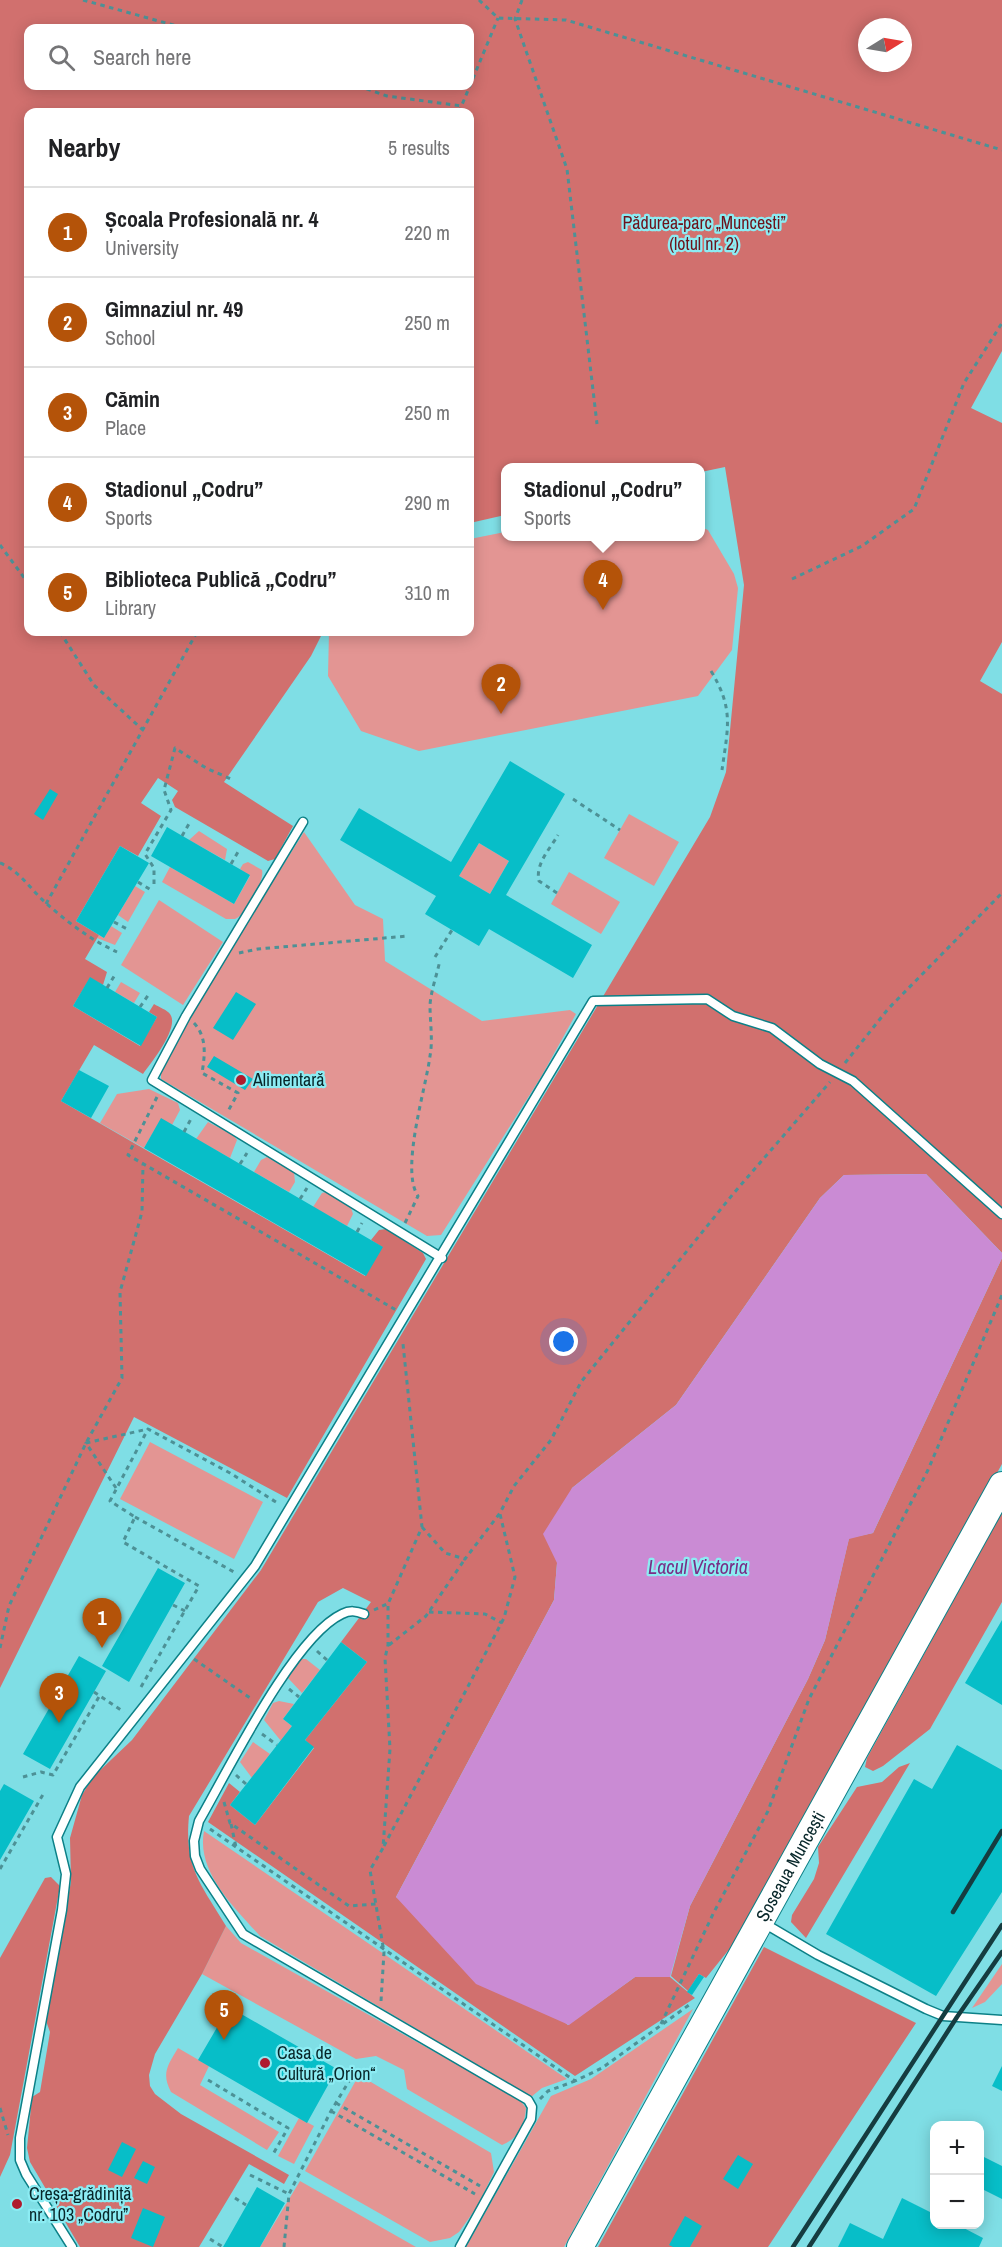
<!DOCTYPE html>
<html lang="en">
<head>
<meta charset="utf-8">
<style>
	:root { --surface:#fff; --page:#f2f2f2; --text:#202124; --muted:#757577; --line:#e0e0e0; --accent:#b45309 }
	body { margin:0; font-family:"Archivo Narrow",sans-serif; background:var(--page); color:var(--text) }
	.controls { position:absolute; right:18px; bottom:18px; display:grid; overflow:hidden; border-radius:12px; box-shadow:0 3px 15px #0003 }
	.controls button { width:54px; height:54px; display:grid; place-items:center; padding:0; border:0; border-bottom:2px solid var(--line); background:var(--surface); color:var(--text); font:30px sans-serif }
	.compass { position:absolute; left:858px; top:18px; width:54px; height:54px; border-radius:50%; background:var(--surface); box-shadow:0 3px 15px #0003; rotate:79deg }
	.you { position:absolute; left:564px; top:1342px; width:21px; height:21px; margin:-15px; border:4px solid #fff; border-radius:50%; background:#1a73e8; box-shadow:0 0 0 9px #1a73e833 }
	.badge { display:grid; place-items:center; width:39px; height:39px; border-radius:50%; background:var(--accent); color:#fff; font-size:20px; font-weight:700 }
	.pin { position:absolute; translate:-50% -50px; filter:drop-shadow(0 2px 3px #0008) }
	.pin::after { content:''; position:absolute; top:32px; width:21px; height:18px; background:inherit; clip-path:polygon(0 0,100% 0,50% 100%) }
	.popup { position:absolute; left:501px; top:463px; width:204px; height:78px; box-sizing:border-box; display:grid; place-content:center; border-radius:12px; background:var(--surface); filter:drop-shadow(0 2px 4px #0005); font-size:20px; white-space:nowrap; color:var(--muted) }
	.popup b { font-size:22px; color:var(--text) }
	.popup::after { content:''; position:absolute; left:50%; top:100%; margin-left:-12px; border:12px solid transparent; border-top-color:var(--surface) }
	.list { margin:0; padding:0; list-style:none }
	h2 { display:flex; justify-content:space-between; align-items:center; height:78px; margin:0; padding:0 24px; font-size:26px }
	h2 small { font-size:20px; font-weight:400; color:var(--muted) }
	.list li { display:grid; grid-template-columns:39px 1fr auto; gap:18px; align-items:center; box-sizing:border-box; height:90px; padding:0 24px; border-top:2px solid var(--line) }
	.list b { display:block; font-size:22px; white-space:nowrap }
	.list p { margin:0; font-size:20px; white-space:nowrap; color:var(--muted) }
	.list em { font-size:20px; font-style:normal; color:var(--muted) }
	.icon { flex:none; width:33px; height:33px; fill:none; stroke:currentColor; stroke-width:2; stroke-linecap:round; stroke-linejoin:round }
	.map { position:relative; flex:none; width:1002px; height:2247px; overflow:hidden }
	.search { position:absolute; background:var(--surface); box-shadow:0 3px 15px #0003; left:24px; top:24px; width:450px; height:66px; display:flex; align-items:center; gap:15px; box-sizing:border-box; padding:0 21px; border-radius:12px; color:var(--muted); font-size:22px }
	.panel { position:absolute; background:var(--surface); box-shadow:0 3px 15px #0003; left:24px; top:108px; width:450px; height:528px; border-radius:12px }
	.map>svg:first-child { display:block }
	.green { fill:#e39593 }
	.forest { fill:#d1706e; fill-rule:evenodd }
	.water { fill:#ca8bd4 }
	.building { fill:#07bec8; fill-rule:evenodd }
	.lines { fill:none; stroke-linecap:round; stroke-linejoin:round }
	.lane-casing { stroke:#0c8087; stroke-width:11 }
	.primary-casing { stroke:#0c8087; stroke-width:28 }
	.path { stroke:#4d9196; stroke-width:3; stroke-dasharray:4.5 4.5; stroke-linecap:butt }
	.lane { stroke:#fff; stroke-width:8 }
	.primary { stroke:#fff; stroke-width:26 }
	.rail { stroke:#153c40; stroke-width:4.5 }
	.poi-dot { fill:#af1b2d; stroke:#8cecf3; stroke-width:2 }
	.labels { text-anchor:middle; stroke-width:4.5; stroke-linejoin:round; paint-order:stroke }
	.park-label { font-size:18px; fill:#6d131b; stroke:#8cecf3 }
	.poi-label { font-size:18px; fill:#072629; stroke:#8cecf3; text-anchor:start }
	.street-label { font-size:18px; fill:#072629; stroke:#8cecf3 }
	.water-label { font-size:20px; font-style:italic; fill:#792e85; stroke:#8cecf3 }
</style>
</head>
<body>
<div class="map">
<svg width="1002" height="2247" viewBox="0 0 1002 2247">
	<rect width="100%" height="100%" fill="#7fdee5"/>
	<path class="green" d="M701,527L708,530L734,574L738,588L732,650L698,696L419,751L361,731L328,676L329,632H470V539L505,532L506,536H700Z
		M629,814L679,842L654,886L604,858Z
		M199,831L227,849L225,860L189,840Z
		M304,832L355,905L383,919L385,961L482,1021L570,1010L576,1014L541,1077L441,1235L427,1236L161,1079V1071L201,996Z
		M479,843L509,861L490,894L459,876Z
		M248,862L262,870C265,881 246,915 235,919C233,919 228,919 226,919L162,882L170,867L234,904L250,876L240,869L243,864Z
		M569,872L620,902L601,934L551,904Z
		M135,886L145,892L128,922L118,915Z
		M159,900L223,942L183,1005L121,965Z
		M111,926L122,933L115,945L97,938L99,935L104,938Z
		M121,982L140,993L134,1003L115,992Z
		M149,1089L178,1103L180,1110L172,1125L161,1119L144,1148L100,1123L117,1094Z
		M208,1122L233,1135L237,1140L230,1158L196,1139Z
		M267,1157L294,1172L295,1182L289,1192L254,1172L261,1160Z
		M326,1192L350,1205L353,1214L347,1226L313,1207L322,1193Z
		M150,1442L263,1502L234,1559L120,1499Z
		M301,1659H306L320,1670L302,1693L288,1678Z
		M279,1701L294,1704L283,1719L292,1726L281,1741L264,1720L273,1703Z
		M253,1742L270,1754L252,1778L240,1762Z
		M204,1831L567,2079L542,2088L531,2097L260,1936C235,1908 196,1872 204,1831Z
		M226,1926L241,1943L520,2100L526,2108C525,2124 518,2139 502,2145L407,2089L404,2070L376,2056L356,2059L202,1974Z
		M1002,1964V1984L985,2002L972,2008Z
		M693,2009L564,2247H466L551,2096L591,2079Z
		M178,2048L209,2066L200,2085L279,2132L267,2150L171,2092C161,2073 168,2065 178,2048Z
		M359,2075L491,2153L494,2172L477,2207L459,2232L450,2238L430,2242L305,2171Z
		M299,2118L314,2126L294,2164L278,2156Z
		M300,2181L416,2247H260Z"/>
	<path class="forest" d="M0,0H1002V351L971,408L1002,423V642L980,681L1002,694V1253L926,1174L844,1175L820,1198L676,1405L572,1488L557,1563L554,1600L396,1897L568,2025L635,1977H670L695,1998L575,2076L208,1822L229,1783L240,1792L230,1805L255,1825L314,1748L305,1740L367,1662L341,1642L371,1602L343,1588L318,1602L189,1816C184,1868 201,1884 226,1926L202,1974L155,2054L149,2075L150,2086L155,2094L181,2114L289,2175L284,2184L249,2164L199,2247H80L30,2162L27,2148L32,2097L40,2092L50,2032L45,2018L71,1882L70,1838L82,1795L93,1777L132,1740L261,1570L710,817L726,772L744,585L725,467L701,472L700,468H506L505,515L470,523V112H28V632H323L311,656L224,782L293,826L275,859L268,861L175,807L172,800L178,791L158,778L141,803L161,816L138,856L120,846L76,921L99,935L85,959L107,972L103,985L90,978L73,1006L140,1046L157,1017L149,1012L154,1004C159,1007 167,1010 170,1014C180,1027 152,1062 143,1074L94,1045L61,1101L365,1276L382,1247L371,1240L379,1230L386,1229L423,1253L426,1259L287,1498L134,1417L0,1688ZM867,27H903V63H867ZM28,28H470V86H28Z
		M1002,1258V1464L731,1947L706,1978L699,1974L688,1991L671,1976L690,1906L808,1679L825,1640L849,1538L873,1533Z
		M1002,1512V1602L930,1729L883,1766L873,1771L865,1767L867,1758Z
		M910,1763L806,1938L791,1922L792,1915L814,1879L819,1863L818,1847L857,1787L882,1782L899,1767Z
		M51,1877L60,1886L10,2155L0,2177V1958L45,1878Z
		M764,1947L916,2023L768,2247H598Z"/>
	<path class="water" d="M926,1174L1002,1253V1258L873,1533L849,1539L825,1640L808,1679L690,1906L670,1977H635L569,2025L476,1984L396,1897L554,1600L557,1563L543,1534L572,1488L676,1405L820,1198L844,1175Z"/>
	<path class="building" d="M510,761L565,794L506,895L592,945L573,978L489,929L479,946L425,914L436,896L340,840L359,808L451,862ZM479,843L509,861L490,894L459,876Z
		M50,789L58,794L43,820L34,814Z
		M167,827L250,875L234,904L151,856Z
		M120,846L149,863L104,938L76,921Z
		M90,977L157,1017L141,1046L73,1006Z
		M236,992L256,1004L233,1040L213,1028Z
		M214,1056L253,1079L245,1090L207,1067Z
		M79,1070L109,1086L91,1118L61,1101Z
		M161,1118L383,1247L366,1276L144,1148Z
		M158,1568L185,1583L129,1682L102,1666Z
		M1002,1620V1705L965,1683Z
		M341,1642L367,1662L305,1740L314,1747L255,1825L230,1805L292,1726L283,1719Z
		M79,1656L106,1671L50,1769L23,1754Z
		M957,1745L1002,1770V1892L936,1996L826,1934L914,1779L932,1789Z
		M4,1784L34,1801L0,1860V1791Z
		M699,1974L704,1977L692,1995L687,1992Z
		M229,2007L337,2069L307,2123L198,2060Z
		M1002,2066V2091L992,2086Z
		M122,2142L136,2149L122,2177L108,2170Z
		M738,2155L753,2164L738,2189L723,2179Z
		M980,2155L1002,2166V2199L980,2188Z
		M143,2161L155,2167L147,2184L134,2178Z
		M257,2187L285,2203L260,2247H223Z
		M902,2198L934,2214V2224H956L983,2238L979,2247H838L850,2223L883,2239Z
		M143,2208L165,2217L153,2247L131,2238Z
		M685,2216L702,2226L690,2247H673L669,2245Z"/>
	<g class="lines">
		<g class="lane-casing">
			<path id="lane" d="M303,822L186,1016L152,1080L442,1258
				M364,1614C356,1611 350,1610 342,1614C293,1637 228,1771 199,1821L194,1841L195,1856L200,1869L243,1934L528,2100L532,2107L531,2119L460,2247
				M762,1922L818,1955L926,2009L943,2016L1002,2020
				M72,2247L26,2174L20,2160V2138L62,1910L66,1874L57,1837L80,1787L255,1566L593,1001L707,999L733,1016L772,1028L820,1064L853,1081L1002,1214"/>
		</g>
		<g class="primary-casing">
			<g id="primary">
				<path id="s1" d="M580,2247L1002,1485"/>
			</g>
		</g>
		<path class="path" d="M83,0L184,28
			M479,0L498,18L566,20L1002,150
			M522,0L515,19L567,169L597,424
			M358,86L387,96L462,106
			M459,112L498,18
			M0,545L28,583
			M792,579L862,546L914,509L964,383L1002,323
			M60,632L94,685L144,731
			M711,671C734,709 728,727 722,770
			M573,799L620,830
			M182,836L190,822
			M0,863C19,870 31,890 46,903C67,922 91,940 117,952
			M231,864L238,852
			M138,882L151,890
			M154,884V868L145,854L171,810L164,790L175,748L206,768L231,779
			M557,893L539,881C535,864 550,849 558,835
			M46,904L197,632
			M114,922L129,930
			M239,953L258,949L408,936
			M435,957L452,930
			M107,988L116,973
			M140,1007L149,994
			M194,1023C207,1037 205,1055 202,1073L238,1093L227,1113
			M845,1063L888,1009L1002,893
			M157,1097L128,1155L396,1310
			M184,1132L192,1117
			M240,1164L247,1153
			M300,1199L307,1188
			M405,1223L418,1196C400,1170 426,1088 430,1056C433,1040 430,1022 430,1005C431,990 437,975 440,960
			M357,1232L362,1223
			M116,1488L86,1443L148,1429
			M135,1517L234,1572L236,1570
			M422,1527L445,1553L465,1559L500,1513L514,1486L551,1440L581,1382L733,1194L830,1082
			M173,1605L185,1611
			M374,1610L387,1604
			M429,1612L485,1614L502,1623
			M389,1645L426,1616L465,1559
			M0,1648L9,1606L86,1443L122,1378L120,1292L142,1212L143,1165
			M317,1651L327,1660
			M194,1659L253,1700
			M141,1687L199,1586L123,1542L135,1517L110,1501L148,1429L230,1473L279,1504
			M289,1689L299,1697
			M94,1692L124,1712
			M262,1734L277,1745
			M236,1775L246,1784
			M23,1777L41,1772L53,1775L100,1695
			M224,1802L230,1823L349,1906L376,1904
			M231,1824L236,1847
			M210,1829L575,2081L602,2068L689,2005
			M384,1846L504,1618L515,1577L500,1514
			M0,1869L45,1791
			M381,2001L384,1952L370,1870L383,1848L390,1749L385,1658L388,1645V1604L422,1527L403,1344
			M661,2024L714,1912L768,1811L809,1699L928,1470L1002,1295
			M208,2080L288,2128L272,2156
			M540,2099L548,2091L575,2081
			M336,2103L480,2186
			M0,2108L8,2135
			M331,2111L475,2194
			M250,2175L289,2194
			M235,2198L246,2205
			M210,2239L223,2247
			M284,2247L289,2194L331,2111L357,2068"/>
		<use href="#lane" class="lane"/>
		<use href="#primary" class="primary"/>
		<path class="rail" d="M953,1912L1002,1831
			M793,2247L1002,1925
			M809,2247L957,2017L1002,1952"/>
	</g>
	<g class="poi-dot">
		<circle cx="241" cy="1080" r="6"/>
		<circle cx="265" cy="2063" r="6"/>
		<circle cx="17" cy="2204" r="6"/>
	</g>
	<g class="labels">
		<g class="park-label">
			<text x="704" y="229">Pădurea-parc „Muncești”<tspan x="704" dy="21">(lotul nr. 2)</tspan></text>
		</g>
		<g class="poi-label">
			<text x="253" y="1086">Alimentară</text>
			<text x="277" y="2059">Casa de<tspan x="277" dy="21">Cultură „Orion“</tspan></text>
			<text x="29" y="2200">Creșa-grădiniță<tspan x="29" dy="21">nr. 103 „Codru”</tspan></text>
		</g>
		<g class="street-label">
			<text dy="6" stroke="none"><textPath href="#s1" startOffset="435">Șoseaua Muncești</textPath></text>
		</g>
		<g class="water-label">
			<text x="698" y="1574">Lacul Victoria</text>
		</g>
	</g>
</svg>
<div class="controls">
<button>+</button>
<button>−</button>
</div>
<svg class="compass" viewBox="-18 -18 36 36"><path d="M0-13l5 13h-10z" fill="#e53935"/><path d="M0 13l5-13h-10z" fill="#757577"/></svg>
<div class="you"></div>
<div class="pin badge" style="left:102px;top:1648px">1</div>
<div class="pin badge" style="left:501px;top:714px">2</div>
<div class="pin badge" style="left:59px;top:1723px">3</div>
<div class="pin badge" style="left:603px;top:610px">4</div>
<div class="popup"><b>Stadionul „Codru”</b>Sports</div>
<div class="pin badge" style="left:224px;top:2040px">5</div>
<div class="search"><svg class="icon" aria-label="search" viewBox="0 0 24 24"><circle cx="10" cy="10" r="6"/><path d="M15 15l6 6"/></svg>Search here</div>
<section class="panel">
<h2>Nearby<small>5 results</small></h2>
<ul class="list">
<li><span class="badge">1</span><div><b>Școala Profesională nr. 4</b><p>University</p></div><em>220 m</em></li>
<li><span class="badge">2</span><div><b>Gimnaziul nr. 49</b><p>School</p></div><em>250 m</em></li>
<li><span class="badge">3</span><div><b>Cămin</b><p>Place</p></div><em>250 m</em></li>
<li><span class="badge">4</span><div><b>Stadionul „Codru”</b><p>Sports</p></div><em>290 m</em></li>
<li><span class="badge">5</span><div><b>Biblioteca Publică „Codru”</b><p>Library</p></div><em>310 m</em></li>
</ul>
</section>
</div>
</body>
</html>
